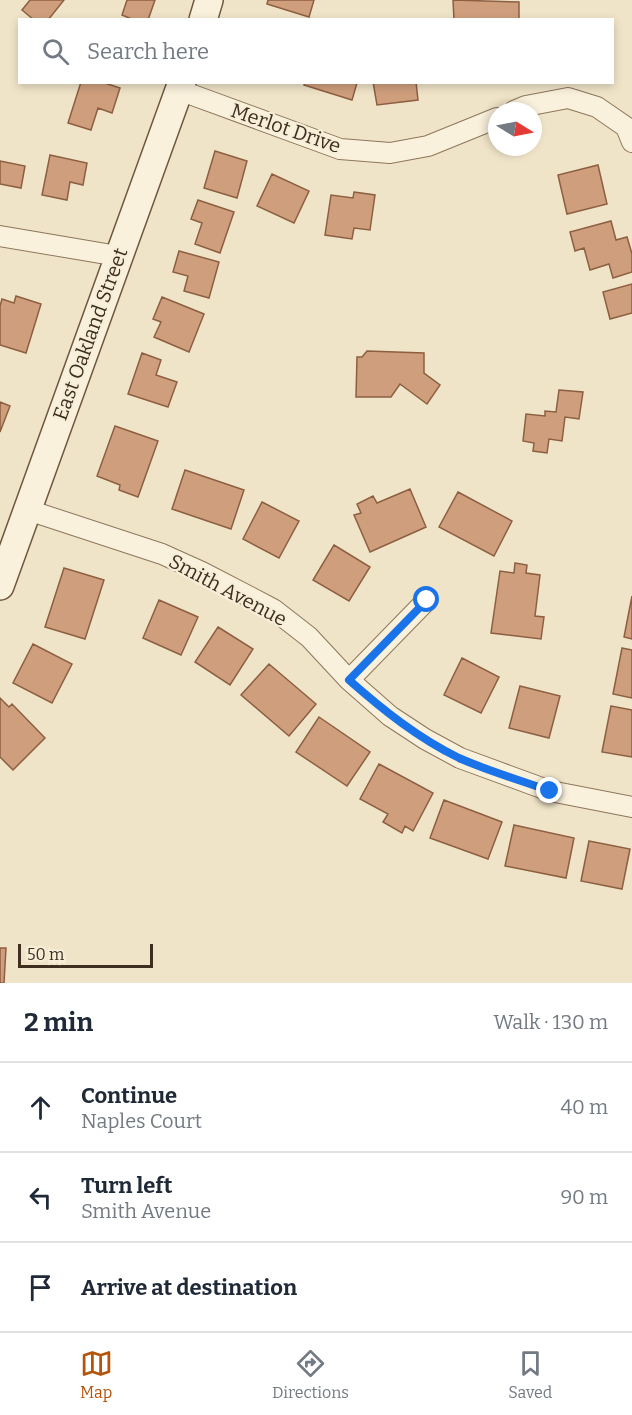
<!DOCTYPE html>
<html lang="en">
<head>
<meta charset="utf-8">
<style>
	:root { --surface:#fff; --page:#f6f6f7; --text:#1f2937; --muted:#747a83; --line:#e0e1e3; --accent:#b45309 }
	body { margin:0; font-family:Bitter,serif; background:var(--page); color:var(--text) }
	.compass { position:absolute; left:488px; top:102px; width:54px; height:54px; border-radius:50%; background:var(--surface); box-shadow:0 3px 9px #0003; rotate:100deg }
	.scale { position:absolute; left:18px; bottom:15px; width:135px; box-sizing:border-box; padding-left:6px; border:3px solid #3d2e20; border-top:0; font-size:16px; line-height:21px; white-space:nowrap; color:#3d2e20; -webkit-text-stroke:4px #f7eed8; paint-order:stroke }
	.stop { position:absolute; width:18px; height:18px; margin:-14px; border:4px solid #1a73e8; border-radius:50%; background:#fff }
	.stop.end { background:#1a73e8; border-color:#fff; box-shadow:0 2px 6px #0008 }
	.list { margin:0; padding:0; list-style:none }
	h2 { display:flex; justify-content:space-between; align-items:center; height:78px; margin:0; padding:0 24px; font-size:26px }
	h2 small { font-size:20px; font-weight:400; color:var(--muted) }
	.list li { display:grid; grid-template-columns:39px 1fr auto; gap:18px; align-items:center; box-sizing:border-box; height:90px; padding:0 24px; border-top:2px solid var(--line) }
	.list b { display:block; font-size:22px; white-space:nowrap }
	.list p { margin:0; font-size:20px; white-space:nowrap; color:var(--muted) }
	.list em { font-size:20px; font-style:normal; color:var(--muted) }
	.icon { flex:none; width:33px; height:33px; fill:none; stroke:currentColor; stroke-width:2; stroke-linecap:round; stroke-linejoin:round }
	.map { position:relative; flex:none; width:632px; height:983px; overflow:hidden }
	.search { position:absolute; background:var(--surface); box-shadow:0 3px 9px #0003; left:18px; right:18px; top:18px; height:66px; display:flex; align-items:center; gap:15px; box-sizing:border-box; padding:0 21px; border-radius:0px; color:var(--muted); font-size:22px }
	.sheet { height:348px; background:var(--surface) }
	nav { display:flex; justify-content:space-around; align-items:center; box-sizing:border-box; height:84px; border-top:2px solid var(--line); background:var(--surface); font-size:16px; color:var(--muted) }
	nav a { display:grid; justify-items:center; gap:3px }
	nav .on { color:var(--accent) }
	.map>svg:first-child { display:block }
	.building { fill:#cf9f7d; stroke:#8d5f41; stroke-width:1.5 }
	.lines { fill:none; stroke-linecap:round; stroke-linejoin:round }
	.street-casing { stroke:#8d765c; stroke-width:22 }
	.secondary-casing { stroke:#6f573f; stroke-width:30 }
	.street { stroke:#faf1dc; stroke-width:20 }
	.secondary { stroke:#faf1dc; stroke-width:27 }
	.route { stroke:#1a73e8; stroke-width:8 }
	.labels { text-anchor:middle; stroke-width:4.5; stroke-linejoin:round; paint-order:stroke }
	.street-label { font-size:20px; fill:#3d2e20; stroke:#f7eed8 }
</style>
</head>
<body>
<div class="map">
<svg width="632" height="983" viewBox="0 0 632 983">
	<rect width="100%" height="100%" fill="#f0e4c8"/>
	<path class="building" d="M30,0H64L48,20H34L22,10Z
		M127,0H155L148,20H134L122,15Z
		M268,0H314L309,17L267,4Z
		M453,0L519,2V20H454Z
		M81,82H102L120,88L112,113L98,108L91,130L68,123Z
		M305,82H356L357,83L352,100L304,85Z
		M373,82H416L418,100L377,105Z
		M215,151L247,161L237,198L204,188Z
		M50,155L87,163L83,185L70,182L67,200L42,195Z
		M0,161L25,166L21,188L0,184Z
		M598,165L607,204L567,214L558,175Z
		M272,174L309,191L294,223L257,206Z
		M354,192L375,195L370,230L354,228L352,239L325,235L331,195L353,198Z
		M198,200L234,212L220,253L195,244L202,223L191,219Z
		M611,221L616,240L627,237L632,254V272L613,278L609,264L590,270L584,248L575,251L570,232Z
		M179,251L219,262L209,298L184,291L188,276L173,272Z
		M632,284V313L610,319L603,292Z
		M16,296L41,304L26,353L0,345V306L2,299L14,303Z
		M162,297L204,314L189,352L154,337L161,322L153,319Z
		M367,351L424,353V373L440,385L427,404L400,384L391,397H356L357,357H362Z
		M142,353L161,360L156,375L177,382L168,407L128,394Z
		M559,390L583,392L579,419L565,417L562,441L549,439L547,453L533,451L534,443L523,441L526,414L545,416V411L556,412Z
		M0,402L10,406L0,432Z
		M115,426L158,441L138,497L119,490L120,485L97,476Z
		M185,470L244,490L231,529L172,509Z
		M410,489L426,527L370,552L354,515L361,513L357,504L373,496L377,503Z
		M458,492L512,521L494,556L439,527Z
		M262,502L299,521L279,558L243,539Z
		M334,545L370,567L349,601L313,580Z
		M515,563L527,565L526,573L540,575L535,616L544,617L541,639L491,633L500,571L514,573Z
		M64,568L104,580L85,639L45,627Z
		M632,596V639L624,637Z
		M159,600L198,617L181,655L143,638Z
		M218,627L253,649L230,685L195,662Z
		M33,644L72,664L52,703L13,683Z
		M622,648L632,650V698L613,694Z
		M462,658L499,677L481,713L444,695Z
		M269,664L316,704L289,736L241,695Z
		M520,686L560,696L549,738L509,728Z
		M0,698L9,707L12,704L45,738L13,770L0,757Z
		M611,706L632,710V757L602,752Z
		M319,717L370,752L347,786L296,752Z
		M379,764L433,793L413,831L405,826L402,833L383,822L388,814L360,799Z
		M444,800L502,822L488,859L430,838Z
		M514,825L574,838L566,878L505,866Z
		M589,841L630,849L622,889L581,881Z
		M0,948H6L4,983H0Z"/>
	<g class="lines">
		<g class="street-casing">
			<path id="street" d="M179,90L340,149L390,153L428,146L497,118
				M514,111L526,106L568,98L597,107L626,127L632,142
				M0,236L118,256
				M28,510L162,554L202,572L273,609L309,637L349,680L390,716L425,739L460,758L550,791L632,807
				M349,680L427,600"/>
		</g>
		<g class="secondary-casing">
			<path id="secondary" d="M203,20L209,0
				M0,586L182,82"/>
		</g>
		<use href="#street" class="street"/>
		<use href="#secondary" class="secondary"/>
	</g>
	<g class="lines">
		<path class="route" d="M427,600L349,680C383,710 418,738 459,758C488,771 520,780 550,791"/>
	</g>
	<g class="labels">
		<g class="street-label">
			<text transform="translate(286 128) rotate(19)" y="7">Merlot Drive</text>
			<text transform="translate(90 334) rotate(-70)" y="7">East Oakland Street</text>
			<text transform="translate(228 590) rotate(28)" y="7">Smith Avenue</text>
		</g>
	</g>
</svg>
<svg class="compass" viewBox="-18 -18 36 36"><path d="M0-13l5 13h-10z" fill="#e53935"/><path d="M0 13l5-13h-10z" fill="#747a83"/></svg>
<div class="scale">50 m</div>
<div class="stop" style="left:427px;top:600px"></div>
<div class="stop end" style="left:550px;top:791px"></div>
<div class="search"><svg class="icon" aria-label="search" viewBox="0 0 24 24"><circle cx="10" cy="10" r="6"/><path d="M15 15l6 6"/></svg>Search here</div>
</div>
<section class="sheet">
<h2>2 min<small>Walk · 130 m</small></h2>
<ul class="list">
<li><svg class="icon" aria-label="ahead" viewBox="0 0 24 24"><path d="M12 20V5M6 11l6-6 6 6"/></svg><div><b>Continue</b><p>Naples Court</p></div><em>40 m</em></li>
<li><svg class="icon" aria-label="left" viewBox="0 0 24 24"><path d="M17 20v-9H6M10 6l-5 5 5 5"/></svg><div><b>Turn left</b><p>Smith Avenue</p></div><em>90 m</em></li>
<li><svg class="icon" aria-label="arrive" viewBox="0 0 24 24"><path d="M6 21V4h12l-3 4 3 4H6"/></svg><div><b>Arrive at destination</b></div></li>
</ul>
</section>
<nav>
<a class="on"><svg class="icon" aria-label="map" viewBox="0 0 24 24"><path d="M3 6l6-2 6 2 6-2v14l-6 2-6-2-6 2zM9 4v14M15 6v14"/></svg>Map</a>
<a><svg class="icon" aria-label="directions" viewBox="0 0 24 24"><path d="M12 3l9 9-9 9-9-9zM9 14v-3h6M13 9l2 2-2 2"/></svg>Directions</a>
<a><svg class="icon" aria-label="saved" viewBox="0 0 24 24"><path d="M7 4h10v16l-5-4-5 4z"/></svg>Saved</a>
</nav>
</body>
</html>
